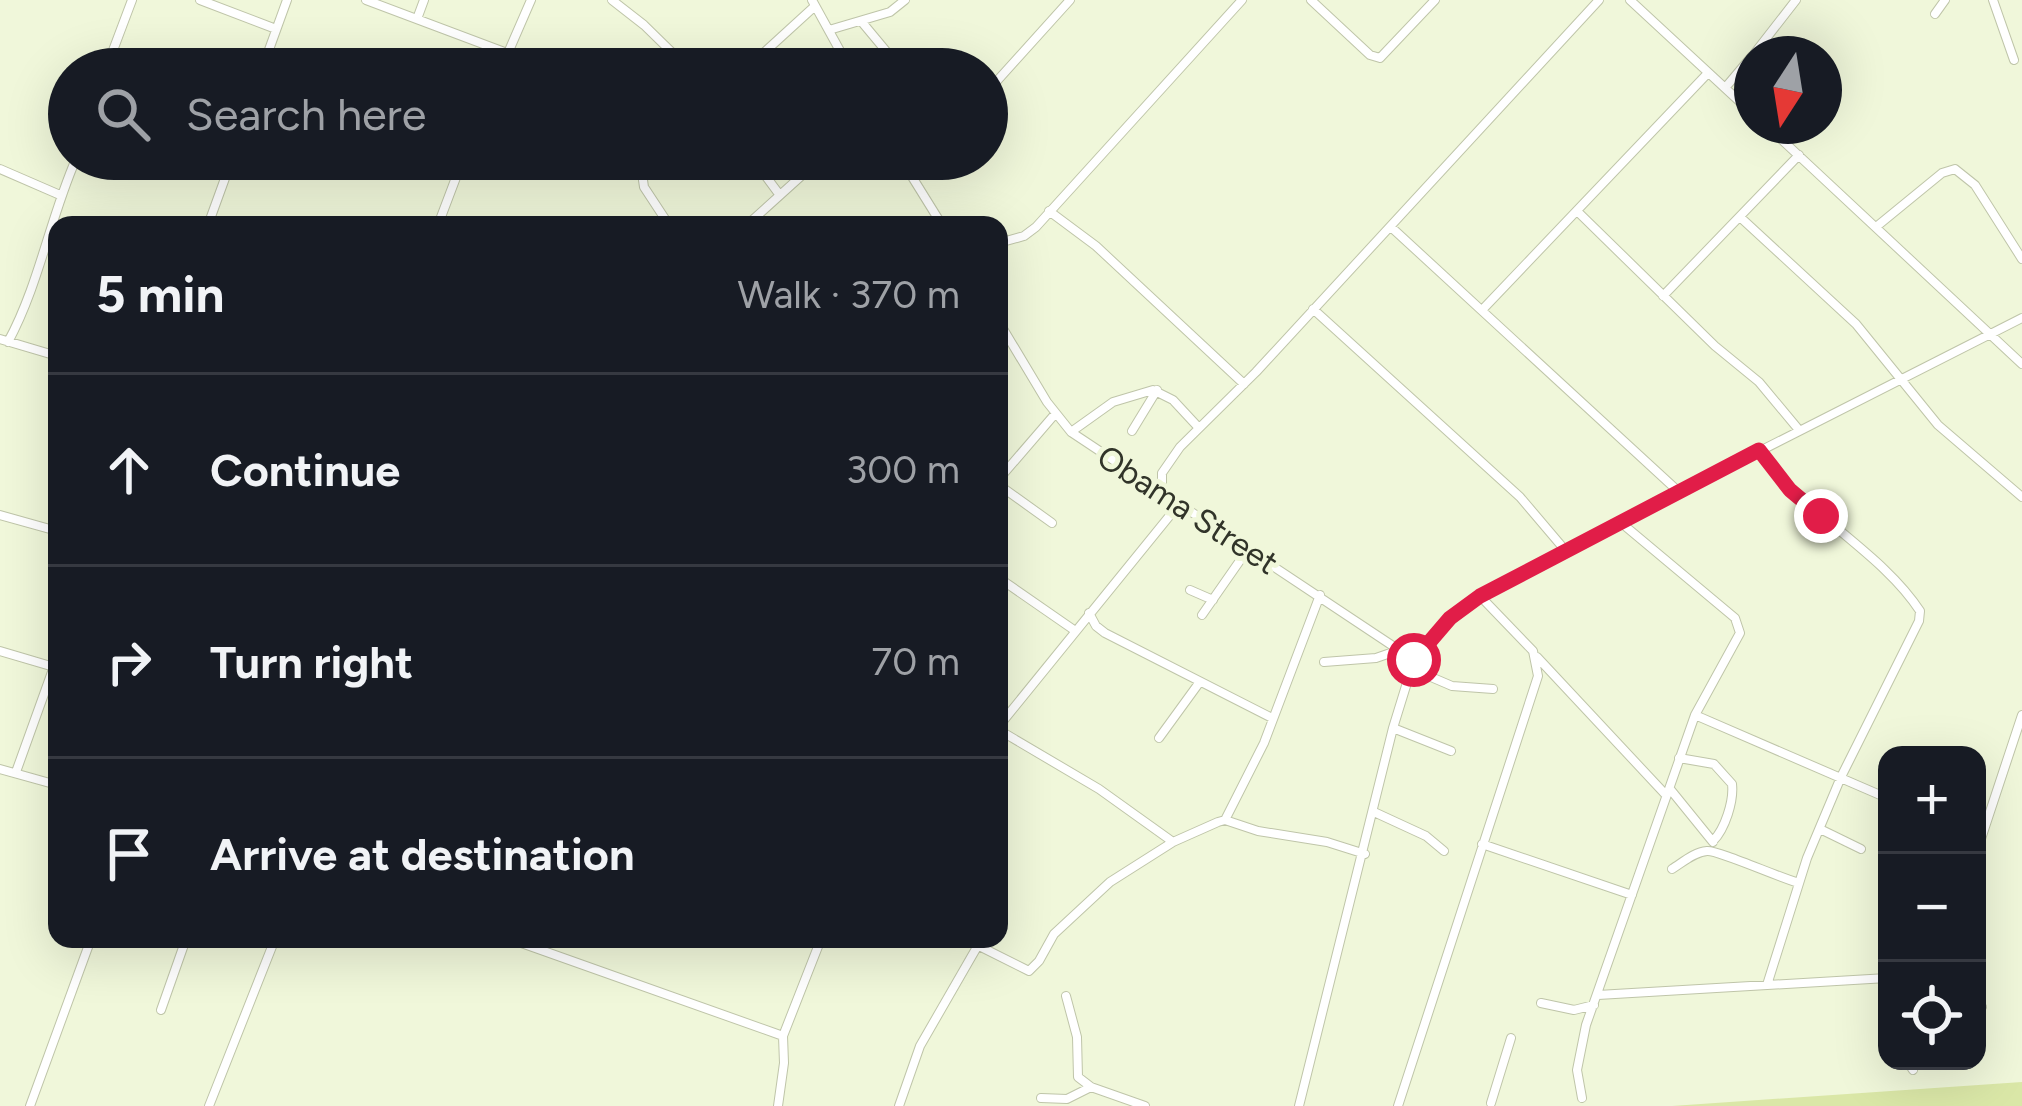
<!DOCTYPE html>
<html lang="en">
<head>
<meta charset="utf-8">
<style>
	:root { --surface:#171b24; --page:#242831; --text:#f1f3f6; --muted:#9ea1a6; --line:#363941 }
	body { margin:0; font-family:Figtree,sans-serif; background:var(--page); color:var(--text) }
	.controls { position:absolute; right:36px; bottom:36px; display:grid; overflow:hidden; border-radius:24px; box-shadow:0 12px 48px #0002 }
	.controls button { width:108px; height:108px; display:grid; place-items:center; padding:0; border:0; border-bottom:3px solid var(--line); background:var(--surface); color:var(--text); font:60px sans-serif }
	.compass { position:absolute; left:1734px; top:36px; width:108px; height:108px; border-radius:50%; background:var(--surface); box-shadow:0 12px 48px #0002; rotate:192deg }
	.stop { position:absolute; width:36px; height:36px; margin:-27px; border:9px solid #e11d48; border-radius:50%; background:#fff }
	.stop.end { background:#e11d48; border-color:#fff; box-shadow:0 3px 12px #0008 }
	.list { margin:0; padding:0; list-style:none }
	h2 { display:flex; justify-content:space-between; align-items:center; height:156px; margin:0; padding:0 48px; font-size:51px }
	h2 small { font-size:39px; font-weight:400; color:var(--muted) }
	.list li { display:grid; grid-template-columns:78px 1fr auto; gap:36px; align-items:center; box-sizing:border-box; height:192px; padding:0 48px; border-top:3px solid var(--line) }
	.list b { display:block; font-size:45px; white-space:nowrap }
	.list em { font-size:39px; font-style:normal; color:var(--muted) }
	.icon { flex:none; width:66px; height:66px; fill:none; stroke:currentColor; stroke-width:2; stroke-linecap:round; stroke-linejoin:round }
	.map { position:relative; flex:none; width:2022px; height:1106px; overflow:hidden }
	.search { position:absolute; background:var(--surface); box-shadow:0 12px 48px #0002; left:48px; top:48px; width:960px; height:132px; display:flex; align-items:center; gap:30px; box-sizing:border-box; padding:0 42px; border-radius:66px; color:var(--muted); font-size:45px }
	.panel { position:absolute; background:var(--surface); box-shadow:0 12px 48px #0002; left:48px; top:216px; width:960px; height:732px; border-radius:24px }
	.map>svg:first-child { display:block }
	.green { fill:#dae7a7 }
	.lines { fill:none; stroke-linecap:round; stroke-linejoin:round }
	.minor-casing { stroke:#bfc5a9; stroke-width:10 }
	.minor { stroke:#fff; stroke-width:8 }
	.route { stroke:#e11d48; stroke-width:15 }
	.labels { text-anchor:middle; stroke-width:10; stroke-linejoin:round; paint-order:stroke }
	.street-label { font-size:33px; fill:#313429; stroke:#f0f7da }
</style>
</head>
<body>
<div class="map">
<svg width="2022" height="1106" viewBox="0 0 2022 1106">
	<rect width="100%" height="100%" fill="#f0f7da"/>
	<path class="green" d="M2022,1082V1106H1672Z"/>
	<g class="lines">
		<g class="minor-casing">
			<path id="minor" d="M200,0L276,29
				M366,0L507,53L534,69
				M612,0L644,25L689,69
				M812,0L850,69
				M1311,0L1370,55L1380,58L1435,0
				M1630,0L1752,113
				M1993,0L2014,60
				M1935,14L1945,0
				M417,19L424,0
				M861,21L901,69
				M829,30L890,12L905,0
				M1754,54L1796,0
				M106,69L132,0
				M262,69L287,0
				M501,69L531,0
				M746,69L815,6
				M1725,88L1752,56
				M987,92L1070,0
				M1767,126L2022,364
				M640,159L644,187L669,225
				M753,159L779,194
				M901,159L942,225
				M0,169L60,195
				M1049,211L1096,246L1244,384
				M1577,211L1715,346L1759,382L1799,430
				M1740,217L1856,324L1938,425L2022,497
				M208,225L232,159
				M438,225L463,159
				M747,225L820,159
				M1391,227L1679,492
				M1876,227L1942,173L1955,169L1975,185L2022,259
				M999,243L1024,236L1036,227L1242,0
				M1663,296L1799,155
				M1313,309L1520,497L1565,550
				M1483,309L1708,73
				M999,322L1047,402L1071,432L1414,660
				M0,339L57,356
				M8,342C39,285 50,218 76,159
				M1132,431L1157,390
				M1071,432L1113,402L1153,390L1173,400L1199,428
				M1759,450C1802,513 1881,551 1920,611L1919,621L1841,777L1807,858L1767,985
				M999,479L1055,414
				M999,485L1052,523
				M1162,491V473L1180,447L1256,372L1599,0
				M0,515L57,531
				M999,578L1074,630
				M1190,590L1213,600
				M1089,613L1096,626L1105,633L1272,718
				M1202,615L1248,549
				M0,651L54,667
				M1537,657L1666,795
				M1324,662L1376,658L1399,650
				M1410,668L1452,686L1493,689
				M1695,715L1887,798
				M999,726L1180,503
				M1393,728L1451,751
				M999,730L1099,789L1173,842
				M1159,738L1199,683
				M1679,758L1714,764L1732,784C1734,801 1725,829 1713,841
				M0,769L57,785
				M16,772L57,658
				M1670,789L1713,842
				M1374,812L1426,836L1444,851
				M1225,820L1264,743L1320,595
				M1820,829L1861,849
				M1482,844L1632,895
				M1977,851L2022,715
				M1672,869C1682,863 1694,852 1707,851C1718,850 1780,878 1799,883
				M510,939L783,1036
				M965,939L1029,971L1039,961L1054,934L1110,882L1173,842L1218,822L1225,820L1258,831L1327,842L1365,854
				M1598,995L1887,978
				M1066,996L1077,1037L1078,1077L1091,1087L1145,1106
				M1541,1003L1574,1010L1594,1005
				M1977,1005L1982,1007
				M161,1010L186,939
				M1907,1061L1913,1070
				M1041,1098L1067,1099L1091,1087
				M1582,1098L1577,1070L1586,1025L1695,715L1740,633L1735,618L1619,521
				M1491,1103L1511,1038
				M30,1106L91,939
				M209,1106L275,939
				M778,1106L784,1063L783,1036L821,939
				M899,1106L920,1046L977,947
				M1299,1106L1393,728L1414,660L1427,641L1480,596L1565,550L2022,318
				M1398,1106L1538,676L1533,651L1480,596"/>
		</g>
		<use href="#minor" class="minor"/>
	</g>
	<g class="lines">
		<path class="route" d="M1414,660L1450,618L1480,596L1759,450L1790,490L1821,516"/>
	</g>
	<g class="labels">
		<g class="street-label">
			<text transform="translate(1188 509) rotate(33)" y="12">Obama Street</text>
		</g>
	</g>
</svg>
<div class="controls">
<button>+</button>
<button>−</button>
<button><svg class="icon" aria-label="locate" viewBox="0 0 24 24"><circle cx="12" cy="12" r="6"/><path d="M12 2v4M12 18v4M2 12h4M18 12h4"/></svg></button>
</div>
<svg class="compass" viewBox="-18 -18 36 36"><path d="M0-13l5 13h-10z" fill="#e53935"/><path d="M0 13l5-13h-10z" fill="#9ea1a6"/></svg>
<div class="stop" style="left:1414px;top:660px"></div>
<div class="stop end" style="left:1821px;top:516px"></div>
<div class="search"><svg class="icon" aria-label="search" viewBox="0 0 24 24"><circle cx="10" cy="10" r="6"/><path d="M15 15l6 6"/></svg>Search here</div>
<section class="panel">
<h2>5 min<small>Walk · 370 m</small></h2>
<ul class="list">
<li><svg class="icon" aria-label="ahead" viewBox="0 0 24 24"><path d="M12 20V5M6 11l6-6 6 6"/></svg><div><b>Continue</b></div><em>300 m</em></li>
<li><svg class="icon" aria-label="right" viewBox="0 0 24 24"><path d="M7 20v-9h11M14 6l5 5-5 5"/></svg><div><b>Turn right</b></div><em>70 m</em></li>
<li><svg class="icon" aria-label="arrive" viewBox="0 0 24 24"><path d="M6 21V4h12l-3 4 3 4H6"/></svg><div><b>Arrive at destination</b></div></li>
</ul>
</section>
</div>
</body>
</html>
